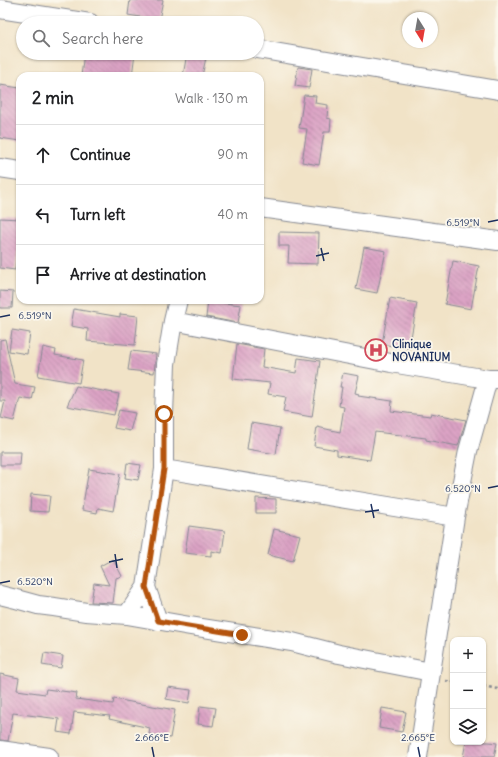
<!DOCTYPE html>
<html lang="en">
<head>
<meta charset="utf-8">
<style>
	:root { --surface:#fff; --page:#f2f2f2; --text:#202124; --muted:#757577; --line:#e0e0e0 }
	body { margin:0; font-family:Delius,sans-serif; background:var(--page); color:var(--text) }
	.controls { position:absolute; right:12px; bottom:12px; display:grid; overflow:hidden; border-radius:8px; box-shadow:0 1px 3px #0004 }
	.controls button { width:36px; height:36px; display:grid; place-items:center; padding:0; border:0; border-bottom:1px solid var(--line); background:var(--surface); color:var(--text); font:20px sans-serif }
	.compass { position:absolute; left:402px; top:12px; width:36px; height:36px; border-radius:50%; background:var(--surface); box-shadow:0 1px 3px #0004; rotate:169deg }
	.stop { position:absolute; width:12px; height:12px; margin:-9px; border:3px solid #b45309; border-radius:50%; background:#fff }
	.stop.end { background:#b45309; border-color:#fff; box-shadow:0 1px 4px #0008 }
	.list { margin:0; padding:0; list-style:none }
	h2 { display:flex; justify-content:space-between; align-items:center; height:52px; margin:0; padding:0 16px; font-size:17px }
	h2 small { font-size:13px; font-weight:400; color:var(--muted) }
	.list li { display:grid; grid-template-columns:26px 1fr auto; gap:12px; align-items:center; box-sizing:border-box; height:60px; padding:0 16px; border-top:1px solid var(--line) }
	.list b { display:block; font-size:15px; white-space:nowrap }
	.list em { font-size:13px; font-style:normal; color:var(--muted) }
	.icon { flex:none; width:22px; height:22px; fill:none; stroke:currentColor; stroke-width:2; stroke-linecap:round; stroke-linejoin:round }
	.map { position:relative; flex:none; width:498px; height:757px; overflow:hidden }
	.search { position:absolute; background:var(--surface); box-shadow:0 1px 3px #0004; left:16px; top:16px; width:248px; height:44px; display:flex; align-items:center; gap:10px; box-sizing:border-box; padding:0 14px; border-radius:22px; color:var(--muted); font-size:15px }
	.panel { position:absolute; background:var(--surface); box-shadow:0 1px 3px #0004; left:16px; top:72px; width:248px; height:232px; border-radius:12px }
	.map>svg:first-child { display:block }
	.building { fill:url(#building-back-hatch) }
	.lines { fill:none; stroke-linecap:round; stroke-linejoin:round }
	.street-casing { stroke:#868992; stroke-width:20 }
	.path { stroke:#868992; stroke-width:2.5; stroke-dasharray:3 3; stroke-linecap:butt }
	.street { stroke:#fff; stroke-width:18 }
	.route { stroke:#b45309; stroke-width:5 }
	.ticks { fill:none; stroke:#1b2f5e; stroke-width:1.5 }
	.labels { text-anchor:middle; stroke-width:3.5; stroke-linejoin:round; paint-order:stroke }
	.poi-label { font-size:11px; font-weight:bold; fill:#1b2f5e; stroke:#fbf7ec; text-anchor:start }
	.ticks-label { font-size:10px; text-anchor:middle; fill:#1b2f5e; stroke:#fbf7ec; stroke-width:3.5; stroke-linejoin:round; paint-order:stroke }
</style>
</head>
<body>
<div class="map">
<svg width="498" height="757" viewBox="0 0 498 757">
	<defs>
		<pattern id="building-back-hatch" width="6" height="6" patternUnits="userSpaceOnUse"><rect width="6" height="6" fill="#dba3c4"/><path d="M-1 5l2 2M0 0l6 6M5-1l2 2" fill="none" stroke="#b185a2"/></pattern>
	</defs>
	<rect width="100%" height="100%" fill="#fbf7ec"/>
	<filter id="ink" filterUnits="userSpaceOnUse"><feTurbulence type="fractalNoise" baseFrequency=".025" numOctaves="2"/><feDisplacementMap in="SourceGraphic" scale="8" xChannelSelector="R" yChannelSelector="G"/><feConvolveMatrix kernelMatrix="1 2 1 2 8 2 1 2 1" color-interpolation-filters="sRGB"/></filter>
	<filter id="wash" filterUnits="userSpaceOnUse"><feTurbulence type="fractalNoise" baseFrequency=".012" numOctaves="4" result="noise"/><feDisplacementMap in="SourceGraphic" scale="16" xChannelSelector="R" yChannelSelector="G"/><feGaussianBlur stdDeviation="0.9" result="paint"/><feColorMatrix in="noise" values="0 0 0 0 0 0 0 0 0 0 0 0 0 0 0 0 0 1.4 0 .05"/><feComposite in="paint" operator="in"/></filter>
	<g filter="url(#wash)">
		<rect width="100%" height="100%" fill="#f1e3c7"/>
		<g id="blocks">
			<path class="building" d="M130,0H163L159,20L128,15Z
				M84,53H96L108,54V53H135L132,76H81Z
				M187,53H207L202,76H183Z
				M298,67L312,69L309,88L295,86Z
				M0,85L20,88V141L0,138Z
				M304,95L316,96L315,103L328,105L327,118L331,119L330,132H324L319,165L302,162L307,129L299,128Z
				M0,218L20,219V234L15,270L0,268Z
				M279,232L319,233L318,264L288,263L289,246H279Z
				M364,247L386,251L377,293L356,289Z
				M453,261L479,266L471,309L445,304Z
				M0,291L13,292L12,308H0Z
				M390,298L417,303L409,349L382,344Z
				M208,301L241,305L238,323L206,317Z
				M74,309L120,317V314L138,316L135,345L87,341L88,329L71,326Z
				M12,330L30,333L27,354L9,351Z
				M5,339L15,384L35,387L32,400L20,398L14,421L1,418L5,401H0V340Z
				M237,344L264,349L262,367L296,373L298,358L320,361L312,417L283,412L286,397L268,394L270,383L233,379Z
				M43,347L56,350L55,355L83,360L79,383L38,376Z
				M131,351L156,354L154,373L128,370Z
				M343,373L359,376L355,393L359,394L358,396L392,401L391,411L430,416L431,413L466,420L458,446L426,440V438L375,432L370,460L337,455V450L314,446L317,427L340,432L344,407L339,406L342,387H340Z
				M76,386L119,394L114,415L67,406Z
				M119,410L135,413L130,431L114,428Z
				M251,423L280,428L276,454L247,449Z
				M0,452H21L20,465H0Z
				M127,463L141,465L138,480L125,478Z
				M89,469L120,474L113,511L98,508L97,513L82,510Z
				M31,494L50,496L48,512L30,511Z
				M256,498L276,499V513H256Z
				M189,526L225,531L222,553L211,551V556L185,553Z
				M274,529L300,535L293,561L268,555Z
				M113,559L122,576L116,578L113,603L91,602L94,583L109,585L100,566Z
				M44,653L63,656L61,668L42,665Z
				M0,674L19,678L17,690L45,694L46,689L77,693L76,699L113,704L114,699L175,710L170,738L149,734L150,728L109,719L110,716L74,712L71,734L57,732L59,719L13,713L8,741L0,740Z
				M168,687L191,690L189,703L166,699Z
				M200,706L216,708L213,726L198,724Z
				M382,708L406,712L402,732L379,728Z
				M466,742H489L497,743L494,757H463Z"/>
		</g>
	</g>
	<g filter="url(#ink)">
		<use href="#blocks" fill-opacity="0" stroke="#868992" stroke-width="1"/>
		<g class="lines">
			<g class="street-casing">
				<path id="street" d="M0,9L90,23
					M257,49L498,90
					M0,168L20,171
					M260,208L498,241
					M173,321L391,363L488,379H498
					M164,469L455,517
					M146,587L158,621
					M0,595L16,599L38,605L54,607L86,612L127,615L190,626L292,642L339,654L431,672
					M127,615L146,587L164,469V414L166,364L173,321L178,300
					M0,750L49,757
					M418,757L455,517L468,451L488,379"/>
			</g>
			<path class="path" d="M446,681L453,682
				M483,686L498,689"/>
			<use href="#street" class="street"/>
		</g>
	</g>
	<g class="lines" filter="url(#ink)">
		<path class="route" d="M164,414V469L146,587L158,621L242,635"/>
	</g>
	<path class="ticks" d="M488,222L498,220M321,248L324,261M316,256L329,253M0,317L10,315M488,488L498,486M371,504L374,518M365,512L379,510M115,554L117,568M109,562L123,559M0,583L10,581M152,747L154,757M418,747L420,757"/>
	<defs>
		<g id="hospital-ring" transform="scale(1.15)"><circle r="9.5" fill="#fbf7ec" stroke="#d1495b" stroke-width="1.5"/><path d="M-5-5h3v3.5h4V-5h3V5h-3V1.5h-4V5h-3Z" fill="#d1495b"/></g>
	</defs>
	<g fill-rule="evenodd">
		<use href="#hospital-ring" x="376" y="350"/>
	</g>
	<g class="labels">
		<g class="poi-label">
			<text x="392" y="348">Clinique<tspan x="392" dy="13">NOVANIUM</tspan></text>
		</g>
	</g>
	<g class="ticks-label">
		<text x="463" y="226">6.519°N</text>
		<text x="35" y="319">6.519°N</text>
		<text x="463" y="492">6.520°N</text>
		<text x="35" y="585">6.520°N</text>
		<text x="152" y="741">2.666°E</text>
		<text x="418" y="741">2.665°E</text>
	</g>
</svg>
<div class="controls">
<button>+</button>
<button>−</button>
<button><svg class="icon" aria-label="layers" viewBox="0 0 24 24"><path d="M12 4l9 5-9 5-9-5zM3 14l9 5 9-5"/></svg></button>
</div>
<svg class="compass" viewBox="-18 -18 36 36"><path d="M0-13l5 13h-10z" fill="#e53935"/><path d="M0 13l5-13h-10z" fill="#757577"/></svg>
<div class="stop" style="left:164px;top:414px"></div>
<div class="stop end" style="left:242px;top:635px"></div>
<div class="search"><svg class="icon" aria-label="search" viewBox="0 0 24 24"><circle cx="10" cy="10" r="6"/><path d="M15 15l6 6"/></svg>Search here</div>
<section class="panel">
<h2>2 min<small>Walk · 130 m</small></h2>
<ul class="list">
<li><svg class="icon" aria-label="ahead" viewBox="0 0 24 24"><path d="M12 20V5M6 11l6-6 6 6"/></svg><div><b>Continue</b></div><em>90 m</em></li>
<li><svg class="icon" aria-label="left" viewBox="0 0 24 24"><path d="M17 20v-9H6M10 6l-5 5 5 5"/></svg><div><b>Turn left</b></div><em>40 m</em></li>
<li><svg class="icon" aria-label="arrive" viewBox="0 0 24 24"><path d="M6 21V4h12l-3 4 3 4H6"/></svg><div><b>Arrive at destination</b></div></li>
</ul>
</section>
</div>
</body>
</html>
